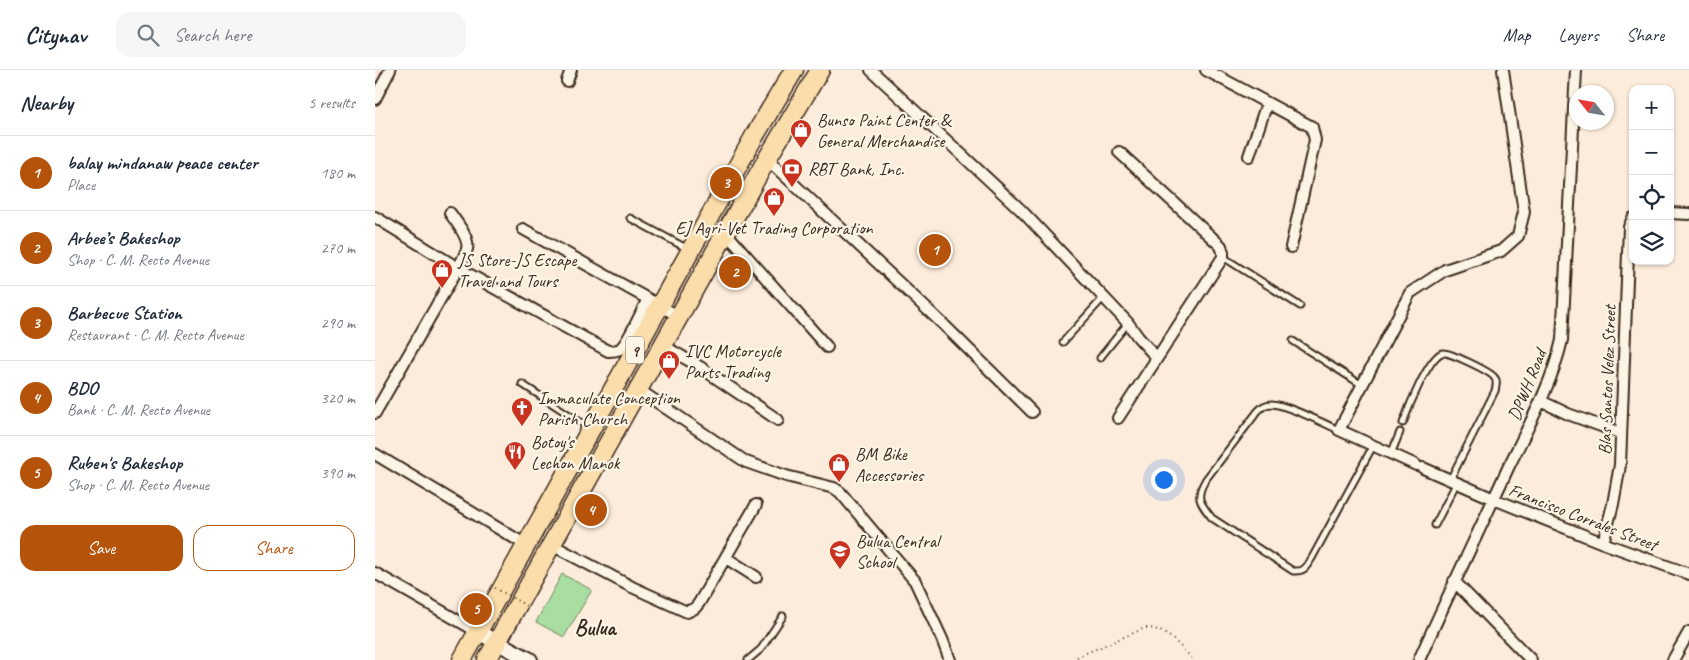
<!DOCTYPE html>
<html lang="en">
<head>
<meta charset="utf-8">
<style>
	:root { --surface:#fff; --page:#f6f6f7; --text:#1f2937; --muted:#747a83; --line:#e0e1e3; --accent:#b45309 }
	body { margin:0; font-family:Caveat,sans-serif; background:var(--page); color:var(--text) }
	.controls { position:absolute; right:15px; top:15px; display:grid; overflow:hidden; border-radius:10px; box-shadow:0 1px 4px #0004 }
	.controls button { width:45px; height:45px; display:grid; place-items:center; padding:0; border:0; border-bottom:1px solid var(--line); background:var(--surface); color:var(--text); font:25px sans-serif }
	.compass { position:absolute; left:1194px; top:15px; width:45px; height:45px; border-radius:50%; background:var(--surface); box-shadow:0 1px 4px #0004; rotate:301deg }
	.you { position:absolute; left:788px; top:409px; width:18px; height:18px; margin:-12px; border:4px solid #fff; border-radius:50%; background:#1a73e8; box-shadow:0 0 0 8px #1a73e833 }
	.badge { display:grid; place-items:center; width:32px; height:32px; border-radius:50%; background:var(--accent); color:#fff; font-size:16px; font-weight:700 }
	.pin { position:absolute; translate:-50% -50%; border:2px solid #fff; box-shadow:0 1px 5px #0006 }
	.list { margin:0; padding:0; list-style:none }
	h2 { display:flex; justify-content:space-between; align-items:center; height:65px; margin:0; padding:0 20px; font-size:21px }
	h2 small { font-size:16px; font-weight:400; color:var(--muted) }
	.list li { display:grid; grid-template-columns:32px 1fr auto; gap:15px; align-items:center; box-sizing:border-box; height:75px; padding:0 20px; border-top:1px solid var(--line) }
	.list b { display:block; font-size:19px; white-space:nowrap }
	.list p { margin:0; font-size:16px; white-space:nowrap; color:var(--muted) }
	.list em { font-size:16px; font-style:normal; color:var(--muted) }
	.actions { display:flex; gap:10px; padding:15px 20px }
	.actions a { flex:1; padding:11px 0; border:1px solid var(--accent); border-radius:15px; text-align:center; font-size:18px; color:var(--accent) }
	.actions .main { background:var(--accent); color:#fff }
	.icon { flex:none; width:28px; height:28px; fill:none; stroke:currentColor; stroke-width:2; stroke-linecap:round; stroke-linejoin:round }
	.map { position:relative; flex:none; width:1314px; height:590px; overflow:hidden }
	header { display:flex; align-items:center; gap:30px; box-sizing:border-box; height:70px; padding:0 25px; background:var(--surface); border-bottom:1px solid var(--line) }
	header strong { font-size:24px }
	nav { display:flex; gap:28px; margin-inline-start:auto; font-size:18px }
	.search { width:350px; height:45px; background:var(--page); display:flex; align-items:center; gap:12px; box-sizing:border-box; padding:0 18px; border-radius:15px; color:var(--muted); font-size:19px }
	main { display:flex }
	aside { flex:1; background:var(--surface) }
	.map>svg:first-child { display:block }
	.green { fill:#a8dea1; stroke:#728460 }
	.lines { fill:none; stroke-linecap:round; stroke-linejoin:round }
	.lane-casing { stroke:#3b2a1e; stroke-width:9 }
	.street-casing { stroke:#3b2a1e; stroke-width:14 }
	.secondary-casing { stroke:#3b2a1e; stroke-width:18 }
	.highway-casing { stroke:#3b2a1e; stroke-width:21 }
	.path { stroke:#3b2a1e; stroke-width:2; stroke-dasharray:1 4; stroke-linecap:butt }
	.lane { stroke:#fcf5e5; stroke-width:5 }
	.street { stroke:#fcf5e5; stroke-width:10 }
	.secondary { stroke:#fcf5e5; stroke-width:14 }
	.highway { stroke:#fbddab; stroke-width:18 }
	.path-bridge { stroke:#3b2a1e; stroke-width:2; stroke-dasharray:1 4; stroke-linecap:butt }
	.labels { text-anchor:middle; stroke-width:4.5; stroke-linejoin:round; paint-order:stroke }
	.shield { fill:#fcf5e5; stroke:#75675a; stroke-width:1 }
	.shield-label { font-size:16px; font-weight:bold; fill:#3b2a1e }
	.poi-label { font-size:18px; fill:#3b2a1e; stroke:#fcf5e5; text-anchor:start }
	.street-label { font-size:18px; fill:#3b2a1e; stroke:#fcf5e5 }
	.district-label { font-size:22px; font-weight:bold; fill:#3b2a1e; stroke:#fcf5e5 }
</style>
</head>
<body>
<header>
<strong>Citynav</strong>
<div class="search"><svg class="icon" aria-label="search" viewBox="0 0 24 24"><circle cx="10" cy="10" r="6"/><path d="M15 15l6 6"/></svg>Search here</div>
<nav><a>Map</a><a>Layers</a><a>Share</a></nav>
</header>
<main>
<aside>
<h2>Nearby<small>5 results</small></h2>
<ul class="list">
<li><span class="badge">1</span><div><b>balay mindanaw peace center</b><p>Place</p></div><em>180 m</em></li>
<li><span class="badge">2</span><div><b>Arbee’s Bakeshop</b><p>Shop · C. M. Recto Avenue</p></div><em>270 m</em></li>
<li><span class="badge">3</span><div><b>Barbecue Station</b><p>Restaurant · C. M. Recto Avenue</p></div><em>290 m</em></li>
<li><span class="badge">4</span><div><b>BDO</b><p>Bank · C. M. Recto Avenue</p></div><em>320 m</em></li>
<li><span class="badge">5</span><div><b>Ruben's Bakeshop</b><p>Shop · C. M. Recto Avenue</p></div><em>390 m</em></li>
</ul>
<div class="actions"><a class="main">Save</a><a>Share</a></div>
</aside>
<div class="map">
<svg width="1314" height="590" viewBox="0 0 1314 590">
	<rect width="100%" height="100%" fill="#fcecdb"/>
	<filter id="ink" filterUnits="userSpaceOnUse"><feTurbulence type="fractalNoise" baseFrequency=".02" numOctaves="2"/><feDisplacementMap in="SourceGraphic" scale="10" xChannelSelector="R" yChannelSelector="G"/><feConvolveMatrix kernelMatrix="1 2 1 2 8 2 1 2 1" color-interpolation-filters="sRGB"/></filter>
	<g filter="url(#ink)">
		<path class="green" d="M187,504L217,520L189,567L161,552Z"/>
		<g class="lines">
			<g class="lane-casing">
				<path id="lane" d="M255,148L313,179
					M848,187L925,236
					M918,271L987,315
					M688,272L729,227
					M725,288L753,253
					M147,314L213,357
					M1028,353C1033,339 1053,288 1067,283C1073,281 1114,301 1119,307C1123,311 1121,316 1120,321L1075,410
					M964,360C948,353 913,335 897,334C890,334 887,337 883,341L831,409C820,427 824,432 837,448L918,501C930,502 931,497 937,488L998,376
					M1016,384L1025,362
					M1060,455L1081,414
					M373,590L386,579L408,546"/>
			</g>
			<g class="street-casing">
				<path id="street" d="M496,0L646,140L753,253L763,267L782,288
					M831,0L937,57L940,70L916,177
					M192,11L196,0
					M0,29L15,0
					M874,86L892,33
					M392,89L570,256L657,342
					M1295,143L1314,144
					M0,147L83,198L233,281C237,281 241,281 245,279C254,272 267,240 273,229
					M148,159L305,247
					M351,163L452,277
					M289,276L325,297L403,350
					M264,320L371,392L411,406L459,418L465,422L540,511L567,569L575,590
					M1166,331L1193,344L1245,363
					M0,343L83,198C86,192 90,186 92,179C95,168 81,152 75,143
					M743,348L848,187V182L846,176L744,82
					M0,384L151,475
					M1041,395L964,360L1035,223L1070,200L1126,181L1143,166L1149,142L1128,0
					M1048,398L1119,429L1228,473L1314,504
					M1228,473L1238,434L1245,395L1254,157L1258,148
					M177,475L257,517L312,542L320,538L324,533L381,435
					M351,488L381,507
					M0,503L103,562
					M1079,511L1156,590
					M1044,590C1073,525 1104,461 1134,396C1154,355 1177,314 1187,270L1201,0
					M1298,590L1314,562"/>
			</g>
			<g class="secondary-casing">
				<path id="secondary" d="M103,562L155,590"/>
			</g>
			<g class="highway-casing">
				<path id="highway" d="M87,590L380,65L419,0
					M112,590L392,89L445,0"/>
			</g>
			<path class="path" d="M702,587L770,558C791,557 805,577 819,590"/>
			<use href="#lane" class="lane"/>
			<use href="#street" class="street"/>
			<use href="#secondary" class="secondary"/>
			<use href="#highway" class="highway"/>
			<path class="path-bridge" d="M120,518L152,536"/>
		</g>
	</g>
	<defs>
		<g id="shop-pin" transform="scale(1.125)"><path d="M0 17L-7.5 6A9.5 9.5 0 1 1 7.5 6Z" fill="#c8321e" stroke="#fcf5e5"/><path d="M-5-2.5h2.3a2.7 3.5 0 0 1 5.4 0H5L5.5 6h-11ZM-1.5-2.5h3a1.5 2.3 0 0 0-3 0Z" fill="#fff"/></g>
		<g id="bank-pin" transform="scale(1.125)"><path d="M0 17L-7.5 6A9.5 9.5 0 1 1 7.5 6Z" fill="#c8321e" stroke="#fcf5e5"/><path d="M-6-4H6V4H-6ZM0-2.3a2.3 2.3 0 1 0 0 4.6a2.3 2.3 0 1 0 0-4.6Z" fill="#fff"/></g>
		<g id="church-pin" transform="scale(1.125)"><path d="M0 17L-7.5 6A9.5 9.5 0 1 1 7.5 6Z" fill="#c8321e" stroke="#fcf5e5"/><path d="M-1.2-6h2.4v3.5h3.3v2.4h-3.3V6h-2.4V-.1h-3.3v-2.4h3.3Z" fill="#fff"/></g>
		<g id="restaurant-pin" transform="scale(1.125)"><path d="M0 17L-7.5 6A9.5 9.5 0 1 1 7.5 6Z" fill="#c8321e" stroke="#fcf5e5"/><path d="M-5-6h1v4h1v-4h1v4h1v-4h1v5L-1.5 .5V6h-2V.5L-5-1ZM5-6V6H3V1.5H1.5Q1.5-4 5-6Z" fill="#fff"/></g>
		<g id="school-pin" transform="scale(1.125)"><path d="M0 17L-7.5 6A9.5 9.5 0 1 1 7.5 6Z" fill="#c8321e" stroke="#fcf5e5"/><path d="M0-5L7-2L0 1L-7-2ZM-4 1L0 2.5L4 1V4Q0 6-4 4Z" fill="#fff"/></g>
	</defs>
	<g fill-rule="evenodd">
		<use href="#shop-pin" x="426" y="60"/>
		<use href="#bank-pin" x="417" y="99"/>
		<use href="#shop-pin" x="399" y="128"/>
		<use href="#shop-pin" x="67" y="200"/>
		<use href="#shop-pin" x="294" y="291"/>
		<use href="#church-pin" x="147" y="338"/>
		<use href="#restaurant-pin" x="140" y="382"/>
		<use href="#shop-pin" x="464" y="394"/>
		<use href="#school-pin" x="465" y="481"/>
	</g>
	<g class="labels">
		<rect class="shield" x="251" y="266.5" width="18" height="27" rx="4"/>
		<g class="shield-label">
			<text x="260" y="286">9</text>
		</g>
		<g class="poi-label">
			<text x="442" y="56">Bunso Paint Center &amp;<tspan x="442" dy="21">General Merchandise</tspan></text>
			<text x="433" y="105">RBT Bank, Inc.</text>
			<text x="399" y="164" text-anchor="middle">EJ Agri-Vet Trading Corporation</text>
			<text x="83" y="196">JS Store-JS Escape<tspan x="83" dy="21">Travel and Tours</tspan></text>
			<text x="310" y="287">IVC Motorcycle<tspan x="310" dy="21">Parts Trading</tspan></text>
			<text x="163" y="334">Immaculate Conception<tspan x="163" dy="21">Parish Church</tspan></text>
			<text x="156" y="378">Botoy's<tspan x="156" dy="21">Lechon Manok</tspan></text>
			<text x="480" y="390">BM Bike<tspan x="480" dy="21">Accessories</tspan></text>
			<text x="481" y="477">Bulua Central<tspan x="481" dy="21">School</tspan></text>
		</g>
		<g class="street-label">
			<text transform="translate(1232 310) rotate(-88)" y="6">Blas Santos Velez Street</text>
			<text transform="translate(1152 315) rotate(-68)" y="6">DPWH Road</text>
			<text transform="translate(1208 447) rotate(21)" y="6">Francisco Corrales Street</text>
		</g>
		<g class="district-label">
			<text x="220" y="565">Bulua</text>
		</g>
	</g>
</svg>
<div class="controls">
<button>+</button>
<button>−</button>
<button><svg class="icon" aria-label="locate" viewBox="0 0 24 24"><circle cx="12" cy="12" r="6"/><path d="M12 2v4M12 18v4M2 12h4M18 12h4"/></svg></button>
<button><svg class="icon" aria-label="layers" viewBox="0 0 24 24"><path d="M12 4l9 5-9 5-9-5zM3 14l9 5 9-5"/></svg></button>
</div>
<svg class="compass" viewBox="-18 -18 36 36"><path d="M0-13l5 13h-10z" fill="#e53935"/><path d="M0 13l5-13h-10z" fill="#747a83"/></svg>
<div class="you"></div>
<div class="pin badge" style="left:560px;top:180px">1</div>
<div class="pin badge" style="left:360px;top:202px">2</div>
<div class="pin badge" style="left:351px;top:113px">3</div>
<div class="pin badge" style="left:216px;top:440px">4</div>
<div class="pin badge" style="left:101px;top:539px">5</div>
</div>
</main>
</body>
</html>
